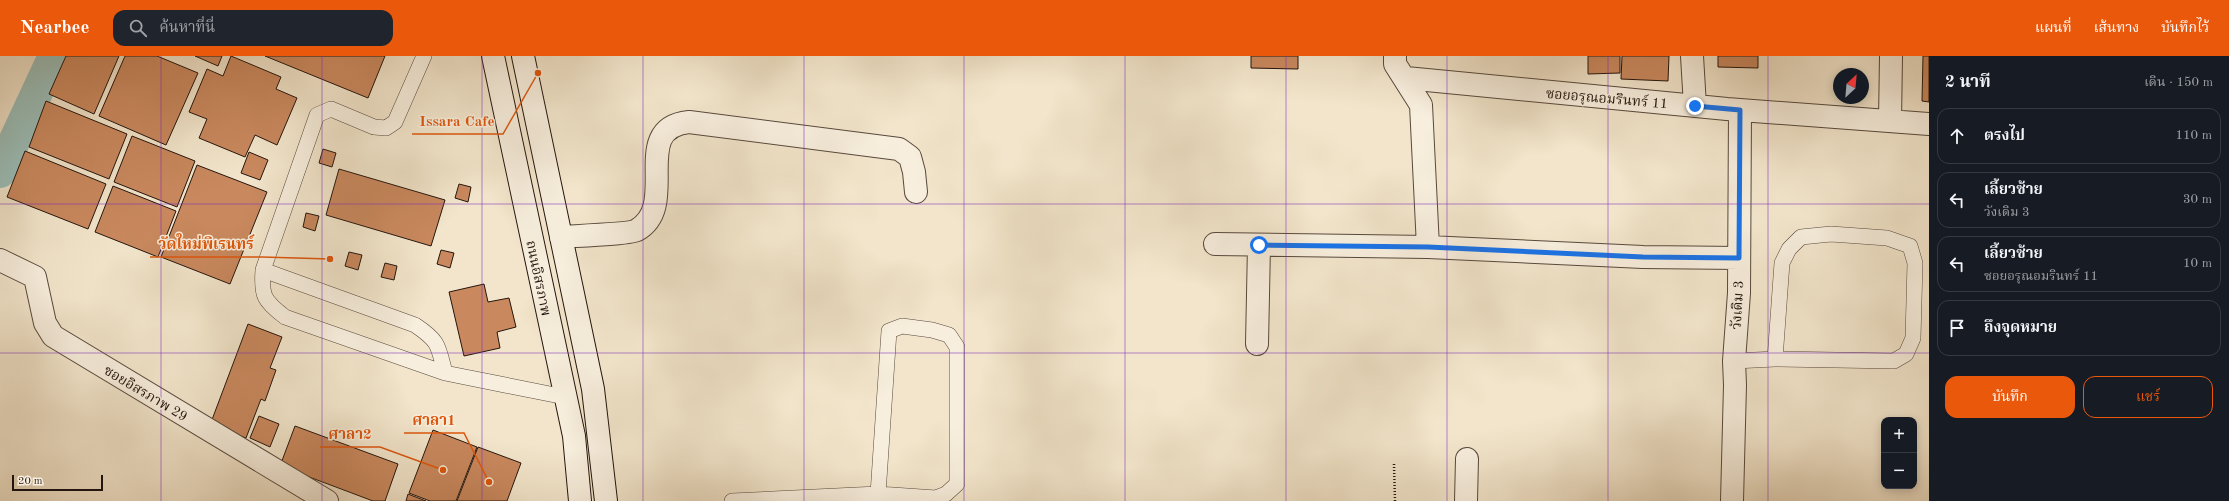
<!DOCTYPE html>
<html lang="th">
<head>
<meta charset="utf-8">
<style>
	:root { --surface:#171b24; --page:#20242c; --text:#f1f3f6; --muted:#9ea1a6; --line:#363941; --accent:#ea580c }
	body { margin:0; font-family:"Old Standard TT","Noto Serif Thai",serif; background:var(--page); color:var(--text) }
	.controls { position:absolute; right:12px; bottom:12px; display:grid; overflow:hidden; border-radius:8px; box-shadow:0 2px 10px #0003 }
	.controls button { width:36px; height:36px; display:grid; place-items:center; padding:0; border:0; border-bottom:1px solid var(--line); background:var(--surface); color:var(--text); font:20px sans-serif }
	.compass { position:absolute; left:1833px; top:12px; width:36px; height:36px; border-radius:50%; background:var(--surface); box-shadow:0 2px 10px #0003; rotate:26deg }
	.scale { position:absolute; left:12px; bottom:10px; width:91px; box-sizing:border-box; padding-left:4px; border:2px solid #24150e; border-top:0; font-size:11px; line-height:14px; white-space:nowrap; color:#24150e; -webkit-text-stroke:3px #f7eedd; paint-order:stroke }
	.stop { position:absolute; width:12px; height:12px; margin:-9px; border:3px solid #1a73e8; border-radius:50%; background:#fff }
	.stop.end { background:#1a73e8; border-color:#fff; box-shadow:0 1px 4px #0008 }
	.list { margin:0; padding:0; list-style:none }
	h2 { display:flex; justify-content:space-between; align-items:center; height:52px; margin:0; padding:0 16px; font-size:17px }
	h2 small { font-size:13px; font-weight:400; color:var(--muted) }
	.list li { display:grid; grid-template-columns:26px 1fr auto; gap:12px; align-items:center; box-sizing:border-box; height:56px; margin:0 8px 8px; padding:0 8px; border:1px solid var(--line); border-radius:12px }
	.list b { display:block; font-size:15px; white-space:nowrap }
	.list p { margin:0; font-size:13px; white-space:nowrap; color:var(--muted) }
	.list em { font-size:13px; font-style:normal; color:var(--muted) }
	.actions { display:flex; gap:8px; padding:12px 16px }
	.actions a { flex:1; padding:9px 0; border:1px solid var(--accent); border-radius:12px; text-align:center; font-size:14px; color:var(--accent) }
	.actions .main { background:var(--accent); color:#fff }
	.icon { flex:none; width:22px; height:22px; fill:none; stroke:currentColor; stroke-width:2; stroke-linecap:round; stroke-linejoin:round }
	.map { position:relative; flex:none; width:1929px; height:445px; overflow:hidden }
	header { display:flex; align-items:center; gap:24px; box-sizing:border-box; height:56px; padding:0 20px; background:var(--accent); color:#fff }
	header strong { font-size:19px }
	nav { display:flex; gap:22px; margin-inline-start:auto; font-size:14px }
	.search { width:280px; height:36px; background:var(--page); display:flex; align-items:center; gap:10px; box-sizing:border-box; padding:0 14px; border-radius:12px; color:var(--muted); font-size:15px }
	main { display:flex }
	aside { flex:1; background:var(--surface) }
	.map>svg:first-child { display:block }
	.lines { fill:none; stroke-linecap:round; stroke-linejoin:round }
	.canal { stroke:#9bbfba; stroke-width:32 }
	.building { fill:#c9885e; stroke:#24150e }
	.service-casing { stroke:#58493d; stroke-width:16 }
	.minor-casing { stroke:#58493d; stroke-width:24 }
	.secondary-casing { stroke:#24150e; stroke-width:24 }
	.path { stroke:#24150e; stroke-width:2.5; stroke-dasharray:1 2; stroke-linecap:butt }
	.service { stroke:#f7eedd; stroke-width:15 }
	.minor { stroke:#f7eedd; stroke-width:22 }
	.secondary { stroke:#f7eedd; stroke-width:22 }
	.route { stroke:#1a73e8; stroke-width:5 }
	.grid { fill:none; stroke:#7b2cbf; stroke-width:1; stroke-opacity:0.55 }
	.labels { text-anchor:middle; stroke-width:3; stroke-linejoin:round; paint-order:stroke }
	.street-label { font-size:14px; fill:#24150e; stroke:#f7eedd }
	.leader { fill:none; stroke:#de560c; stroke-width:1.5 }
	.callout-dot { fill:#de560c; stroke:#f7eedd; stroke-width:1.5 }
	.callout-label { font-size:15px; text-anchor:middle; font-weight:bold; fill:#de560c; stroke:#f7eedd; stroke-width:3; stroke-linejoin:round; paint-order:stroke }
</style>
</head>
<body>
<header>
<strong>Nearbee</strong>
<div class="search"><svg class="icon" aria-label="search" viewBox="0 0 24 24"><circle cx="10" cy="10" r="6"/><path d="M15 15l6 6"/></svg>ค้นหาที่นี่</div>
<nav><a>แผนที่</a><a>เส้นทาง</a><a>บันทึกไว้</a></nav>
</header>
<main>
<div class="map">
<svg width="1929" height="445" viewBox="0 0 1929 445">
	<rect width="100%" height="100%" fill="#f2e5cb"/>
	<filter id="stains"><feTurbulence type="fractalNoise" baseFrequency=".005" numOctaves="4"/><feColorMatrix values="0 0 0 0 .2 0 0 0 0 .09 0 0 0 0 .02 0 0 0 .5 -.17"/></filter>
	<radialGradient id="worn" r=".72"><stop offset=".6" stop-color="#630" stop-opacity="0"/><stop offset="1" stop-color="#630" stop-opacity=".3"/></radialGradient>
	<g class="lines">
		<path class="canal" d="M0,116L54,0"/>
	</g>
	<path class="building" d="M66,0H119L94,58L49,38Z
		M125,0H157L198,17L166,89L99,60Z
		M195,0H222L218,10Z
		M231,0L281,21L276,33L297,42L277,89L255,79L245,101L199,82L207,63L189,56L207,13L223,20Z
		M265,0H385L368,42Z
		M1251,0H1298V13L1251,12Z
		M1588,0H1620V17L1588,18Z
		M1622,0H1669L1668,25L1621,23Z
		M1718,0H1758V12L1718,11Z
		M1923,0H1929V46L1922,45Z
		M46,45L127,78L109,123L29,91Z
		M132,80L195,105L177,151L114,126Z
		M323,93L336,97L332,111L319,107Z
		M25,95L106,128L88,173L7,141Z
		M249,96L268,104L260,124L241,117Z
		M197,109L267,136L230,228L161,201Z
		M339,113L445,144L431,190L326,159Z
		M459,128L471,131L468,146L455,142Z
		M113,130L176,155L158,201L95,176Z
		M306,157L319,160L315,175L303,171Z
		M441,194L454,197L450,212L437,208Z
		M349,196L362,199L358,214L345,210Z
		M385,207L397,210L394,224L381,221Z
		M484,228L488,246L509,242L516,271L497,276L500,292L464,300L449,236Z
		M248,268L282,281L270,312L276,314L265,345L261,343L246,382L210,369Z
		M259,360L279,368L270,391L250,382Z
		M295,370L398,408L385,445H373L280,410Z
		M433,374L477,391L456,445H430L409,437Z
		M478,391L521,407L507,445H457Z
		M408,438L426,445H406Z"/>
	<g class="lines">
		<g class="service-casing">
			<path id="service" d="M424,0L395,66L386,72L374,71L331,53L317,59L263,214C261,240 264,245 285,261L445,317L565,341
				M263,214L415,269C439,285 438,289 445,317
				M1734,305L1775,303L1894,305L1906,298L1913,282L1915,207L1910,190L1887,182L1831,178L1801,181L1789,193L1782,207L1775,303
				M732,445L878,438L889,275L902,270L932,274L949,279L957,291V428L946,438L936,442L878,438"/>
		</g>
		<g class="minor-casing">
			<path id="minor" d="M1395,0V8L1421,49L1428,191
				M1692,0L1695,50
				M1406,22L1727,53L1929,68
				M1890,65L1891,0
				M561,181C573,180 631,178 637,174C681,149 628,72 689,66L899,93L910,101L914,116L916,136
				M1215,188L1428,191L1643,201L1739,202
				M0,204L35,221L45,267L53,280L327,445
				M1257,288L1259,189
				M1466,445L1467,403
				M1732,445L1735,329L1734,305L1739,237L1740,54"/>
		</g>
		<g class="secondary-casing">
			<path id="secondary" d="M493,0L574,380L580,445
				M523,0L593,333L606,445"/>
		</g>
		<path class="path" d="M1394,408L1395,445"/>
		<use href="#service" class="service"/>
		<use href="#minor" class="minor"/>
		<use href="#secondary" class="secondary"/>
	</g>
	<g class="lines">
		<path class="route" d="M1259,189L1428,191L1643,201L1739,202L1740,54L1695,50"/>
	</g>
	<path class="grid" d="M161,0V445M322,0V445M482,0V445M643,0V445M804,0V445M964,0V445M1125,0V445M1286,0V445M1447,0V445M1608,0V445M1768,0V445M0,148H1929M0,297H1929"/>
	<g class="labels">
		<g class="street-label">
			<text transform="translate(1607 42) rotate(5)" y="5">ซอยอรุณอมรินทร์ 11</text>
			<text transform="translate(539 222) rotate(78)" y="5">ถนนอิสรภาพ</text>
			<text transform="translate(1737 249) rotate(-87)" y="5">วังเดิม 3</text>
			<text transform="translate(146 337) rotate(31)" y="5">ซอยอิสรภาพ 29</text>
		</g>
	</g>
	<path class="leader" d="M538 17L503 78H412M330 203L262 201H150M489 426L464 377H404M443 414L380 391H320"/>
	<g class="callout-dot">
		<circle cx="538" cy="17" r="4"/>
		<circle cx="330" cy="203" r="4"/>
		<circle cx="489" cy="426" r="4"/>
		<circle cx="443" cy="414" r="4"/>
	</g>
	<g class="callout-label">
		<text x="457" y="70">Issara Cafe</text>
		<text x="206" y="193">วัดใหม่พิเรนทร์</text>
		<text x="434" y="369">ศาลา1</text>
		<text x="350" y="383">ศาลา2</text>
	</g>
	<rect width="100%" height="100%" filter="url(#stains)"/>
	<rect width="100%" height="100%" fill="url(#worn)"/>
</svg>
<div class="controls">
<button>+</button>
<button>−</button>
</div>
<svg class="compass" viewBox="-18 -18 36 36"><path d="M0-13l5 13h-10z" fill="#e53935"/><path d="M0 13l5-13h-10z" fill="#9ea1a6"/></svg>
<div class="scale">20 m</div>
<div class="stop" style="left:1259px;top:189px"></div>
<div class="stop end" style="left:1695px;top:50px"></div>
</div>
<aside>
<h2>2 นาที<small>เดิน · 150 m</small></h2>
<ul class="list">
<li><svg class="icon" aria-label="ahead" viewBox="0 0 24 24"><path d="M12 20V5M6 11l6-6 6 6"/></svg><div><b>ตรงไป</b></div><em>110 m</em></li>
<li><svg class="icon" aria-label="left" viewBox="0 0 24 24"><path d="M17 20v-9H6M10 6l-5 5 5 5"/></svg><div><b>เลี้ยวซ้าย</b><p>วังเดิม 3</p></div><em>30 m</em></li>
<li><svg class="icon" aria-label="left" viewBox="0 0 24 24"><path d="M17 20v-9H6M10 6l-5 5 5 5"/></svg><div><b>เลี้ยวซ้าย</b><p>ซอยอรุณอมรินทร์ 11</p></div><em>10 m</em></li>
<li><svg class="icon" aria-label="arrive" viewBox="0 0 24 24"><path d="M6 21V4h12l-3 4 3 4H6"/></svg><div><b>ถึงจุดหมาย</b></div></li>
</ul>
<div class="actions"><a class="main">บันทึก</a><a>แชร์</a></div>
</aside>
</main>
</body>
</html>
